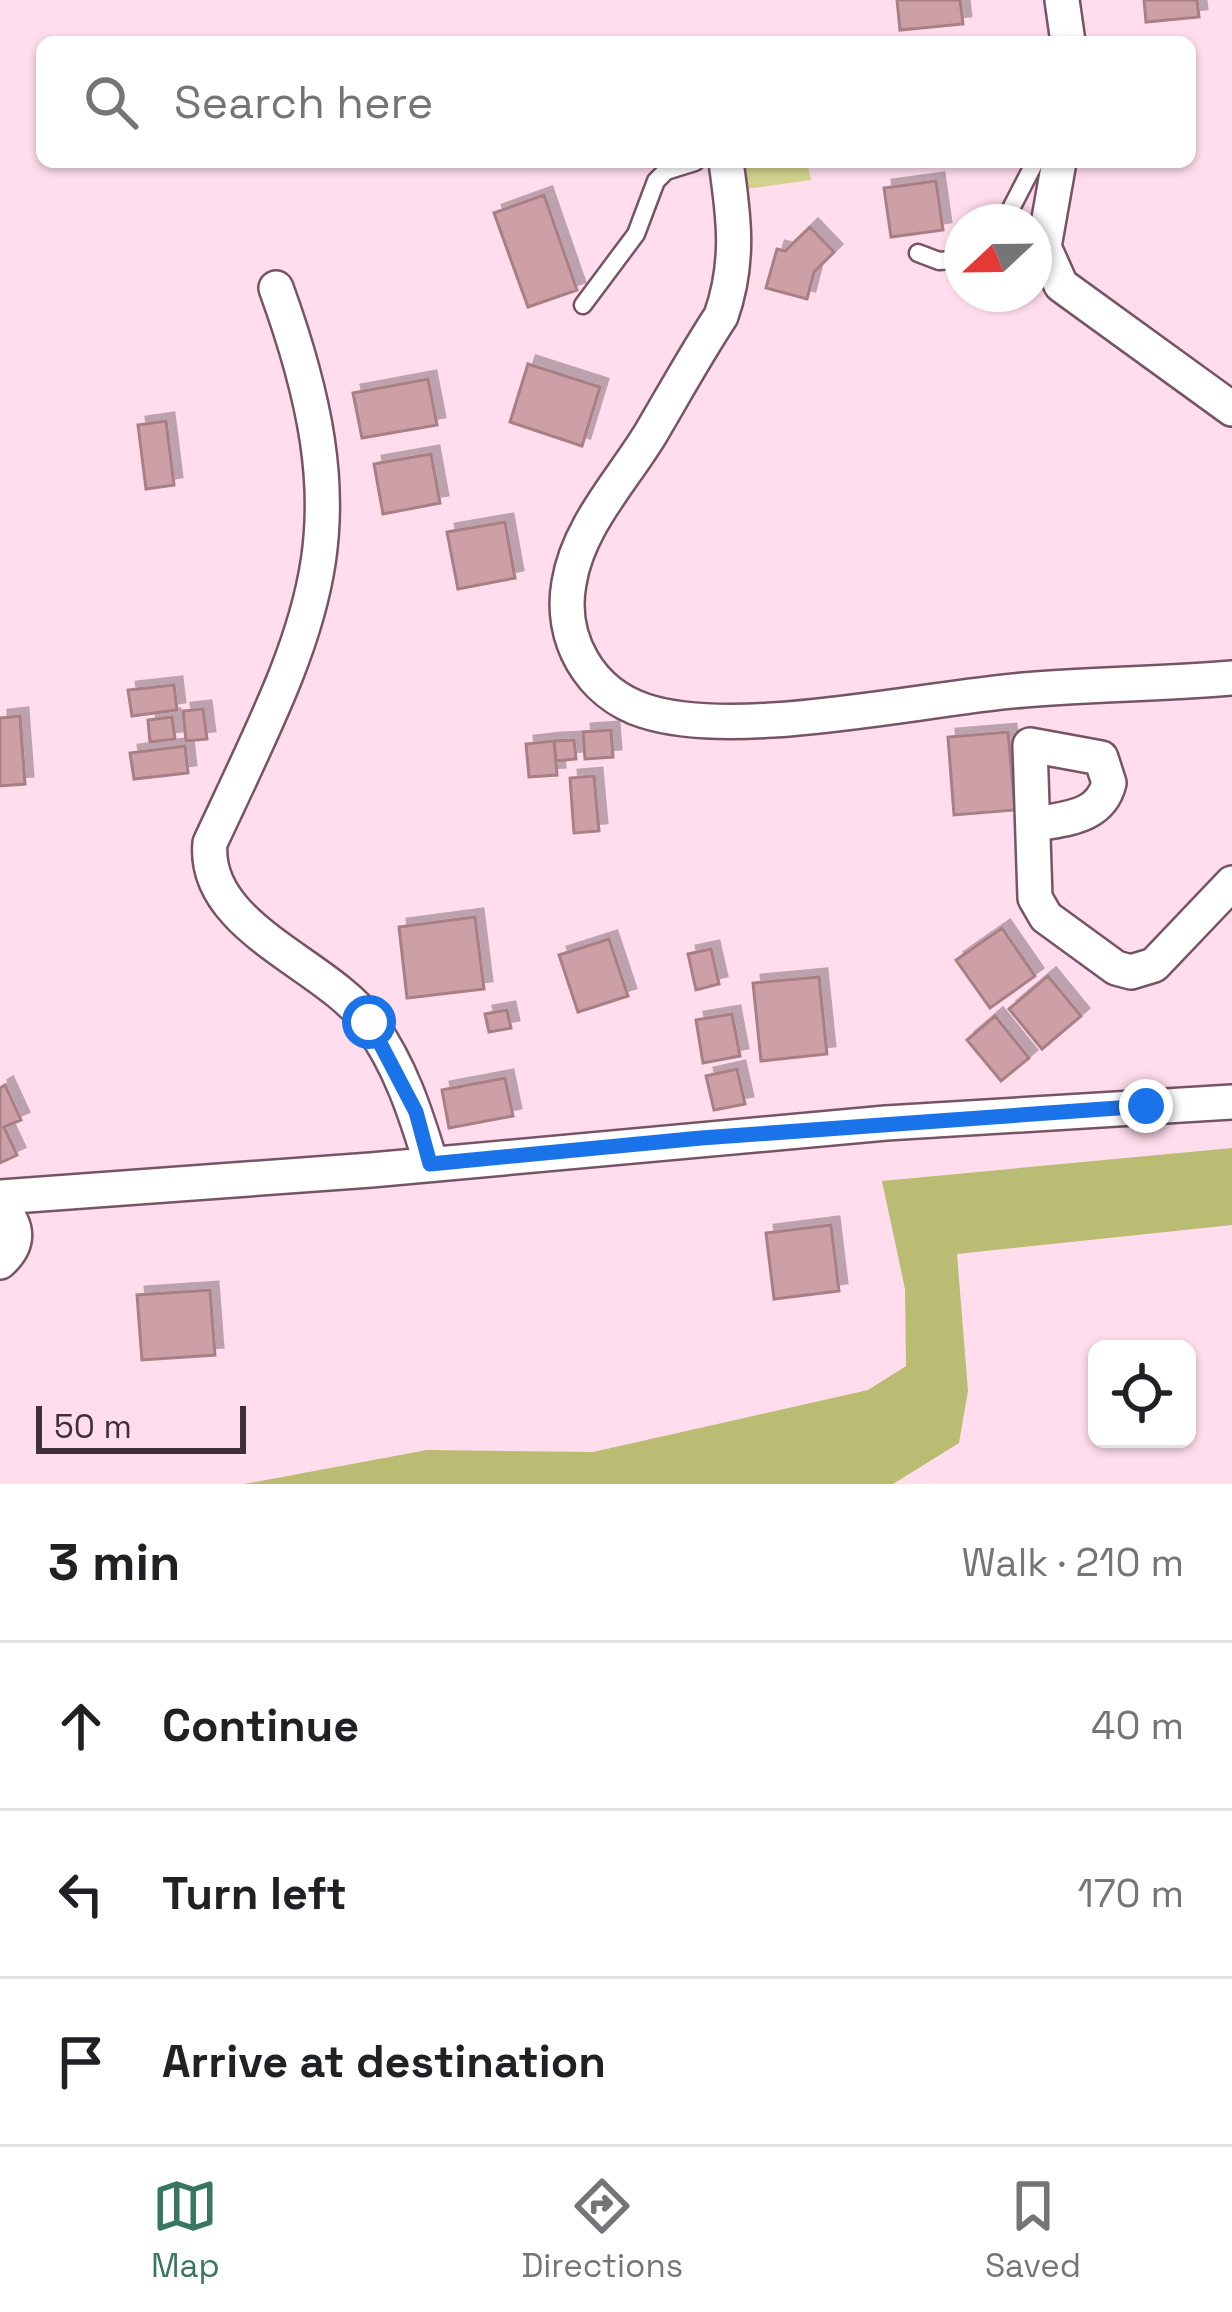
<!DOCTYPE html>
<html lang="en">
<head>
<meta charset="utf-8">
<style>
	:root { --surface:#fff; --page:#f6f6f6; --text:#202124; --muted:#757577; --line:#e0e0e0; --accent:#397661 }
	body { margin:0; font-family:"Space Grotesk",sans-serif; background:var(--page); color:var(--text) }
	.controls { position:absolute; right:36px; bottom:36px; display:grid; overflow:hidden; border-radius:18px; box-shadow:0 3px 9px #0004 }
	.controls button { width:108px; height:108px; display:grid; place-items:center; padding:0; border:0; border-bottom:3px solid var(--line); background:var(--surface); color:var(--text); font:60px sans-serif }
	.compass { position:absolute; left:944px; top:204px; width:108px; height:108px; border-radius:50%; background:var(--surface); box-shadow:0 3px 9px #0004; rotate:248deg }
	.scale { position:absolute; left:36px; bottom:30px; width:210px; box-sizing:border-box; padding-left:12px; border:6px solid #3f2f36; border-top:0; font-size:33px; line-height:42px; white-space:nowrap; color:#3f2f36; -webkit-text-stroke:9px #ffddec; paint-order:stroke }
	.stop { position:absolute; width:36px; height:36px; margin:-27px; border:9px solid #1a73e8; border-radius:50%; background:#fff }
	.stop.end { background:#1a73e8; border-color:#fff; box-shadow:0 3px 12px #0008 }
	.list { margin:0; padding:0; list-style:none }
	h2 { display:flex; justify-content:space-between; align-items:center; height:156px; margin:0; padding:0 48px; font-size:51px }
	h2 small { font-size:39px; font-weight:400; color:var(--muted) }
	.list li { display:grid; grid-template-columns:78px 1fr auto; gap:36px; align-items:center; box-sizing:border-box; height:168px; padding:0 48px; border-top:3px solid var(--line) }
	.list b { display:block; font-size:45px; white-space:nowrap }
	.list em { font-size:39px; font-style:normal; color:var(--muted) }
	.icon { flex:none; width:66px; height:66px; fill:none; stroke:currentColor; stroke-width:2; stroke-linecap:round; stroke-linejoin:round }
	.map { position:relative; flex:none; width:1232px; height:1484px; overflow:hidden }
	.search { position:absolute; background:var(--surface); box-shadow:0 3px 9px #0004; left:36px; right:36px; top:36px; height:132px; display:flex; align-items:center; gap:30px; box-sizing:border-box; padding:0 42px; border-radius:18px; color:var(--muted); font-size:45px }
	.sheet { height:660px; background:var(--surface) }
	nav { display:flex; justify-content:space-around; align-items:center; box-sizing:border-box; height:168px; border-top:3px solid var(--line); background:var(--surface); font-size:33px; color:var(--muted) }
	nav a { display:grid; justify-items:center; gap:6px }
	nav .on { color:var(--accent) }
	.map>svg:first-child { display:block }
	.green { fill:#d1d28e }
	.forest { fill:#bbbc73 }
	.building { fill:#cca0a6; stroke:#a87f85; stroke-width:3; filter:url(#shadow) }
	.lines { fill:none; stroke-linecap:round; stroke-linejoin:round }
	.service-casing { stroke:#775465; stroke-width:21 }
	.minor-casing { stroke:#775465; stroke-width:38 }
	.service { stroke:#fff; stroke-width:16 }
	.minor { stroke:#fff; stroke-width:33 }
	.route { stroke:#1a73e8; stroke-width:15 }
</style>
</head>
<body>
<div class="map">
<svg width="1232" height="1484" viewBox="0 0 1232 1484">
	<defs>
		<filter id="shadow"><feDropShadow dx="8" dy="-8" stdDeviation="0" flood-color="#0004"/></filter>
	</defs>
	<rect width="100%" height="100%" fill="#ffddec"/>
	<path class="green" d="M742,162H807L811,180L746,189Z"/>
	<path class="forest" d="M1232,1148V1225L957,1254L968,1391L959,1443L893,1484H244L427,1450L593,1452L868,1390L906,1366L905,1289L882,1181Z"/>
	<path class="building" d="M897,0H960L963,24L900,30Z
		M1144,0H1197L1199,17L1146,22Z
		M936,181L943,230L891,237L884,188Z
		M544,195L577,290L528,307L494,213Z
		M810,227L834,252L814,272L807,299L766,288L777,249L785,251Z
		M528,364L600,387L582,446L510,422Z
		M428,379L437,425L362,438L353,393Z
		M166,421L174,485L146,489L138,425Z
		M431,454L440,503L383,514L374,464Z
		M505,522L515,578L458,589L447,532Z
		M174,685L177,710L132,716L128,690Z
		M203,709L207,739L186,741L183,711Z
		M20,716L25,784L0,786V718Z
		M172,717L175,739L150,742L148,720Z
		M611,730L613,757L585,759L583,732Z
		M1008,732L1015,810L954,815L948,737Z
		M574,740L576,759L556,761L554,741Z
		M554,741L557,775L529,777L526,744Z
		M185,746L188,773L134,779L130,753Z
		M594,776L599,831L574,833L570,778Z
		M475,917L484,989L407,998L399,927Z
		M1002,928L1035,976L990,1008L956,960Z
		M609,939L628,996L578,1012L559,955Z
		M711,949L719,984L696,990L688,954Z
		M1048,976L1081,1016L1042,1049L1009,1009Z
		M819,977L827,1054L761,1061L753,983Z
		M507,1010L511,1028L489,1032L485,1014Z
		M732,1014L740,1056L703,1063L696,1020Z
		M995,1016L1029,1058L1001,1081L967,1040Z
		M737,1069L745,1104L714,1110L706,1076Z
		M505,1078L513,1116L449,1128L442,1090Z
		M5,1085L21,1120L4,1127L17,1155L0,1163V1088Z
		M831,1225L839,1291L774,1299L766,1233Z
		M210,1290L215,1355L142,1360L137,1295Z"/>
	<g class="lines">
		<g class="service-casing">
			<path id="service" d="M1004,222L1035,162
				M918,253L939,261L962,259
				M583,305L636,234L656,181L666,171L695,162"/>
		</g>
		<g class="minor-casing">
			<path id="minor" d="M1062,0L1068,42
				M726,162C734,217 740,262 721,316C696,354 674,394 651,433C622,481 578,526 569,583C559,638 589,693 645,711C738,741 922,698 1024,690C1093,684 1163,684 1232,678
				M1059,162L1044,247L1061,285L1232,409
				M276,288C366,536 315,618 210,843C202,927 325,963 368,1021C400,1064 416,1114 431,1164
				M1033,825C1064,818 1100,819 1109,783L1101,758L1030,745L1035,898L1046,917L1116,968L1131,972L1154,965L1232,883
				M0,1197L371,1170L886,1123L1232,1102
				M0,1207C19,1226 20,1244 0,1262"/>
		</g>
		<use href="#service" class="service"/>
		<use href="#minor" class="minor"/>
	</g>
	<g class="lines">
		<path class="route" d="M369,1022L416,1112L430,1164L701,1138L1146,1106"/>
	</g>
</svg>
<div class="controls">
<button><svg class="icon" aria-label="locate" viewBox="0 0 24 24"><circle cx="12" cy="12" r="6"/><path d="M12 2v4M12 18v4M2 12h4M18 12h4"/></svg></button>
</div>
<svg class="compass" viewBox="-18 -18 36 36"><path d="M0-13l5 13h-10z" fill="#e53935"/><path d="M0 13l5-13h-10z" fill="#757577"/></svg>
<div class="scale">50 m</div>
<div class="stop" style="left:369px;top:1022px"></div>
<div class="stop end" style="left:1146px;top:1106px"></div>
<div class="search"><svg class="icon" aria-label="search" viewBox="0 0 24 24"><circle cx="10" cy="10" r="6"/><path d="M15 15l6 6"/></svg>Search here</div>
</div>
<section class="sheet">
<h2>3 min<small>Walk · 210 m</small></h2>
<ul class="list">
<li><svg class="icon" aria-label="ahead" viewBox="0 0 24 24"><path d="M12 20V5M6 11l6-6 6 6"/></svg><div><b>Continue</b></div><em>40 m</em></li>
<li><svg class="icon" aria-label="left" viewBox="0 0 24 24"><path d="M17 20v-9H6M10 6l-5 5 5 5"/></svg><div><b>Turn left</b></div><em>170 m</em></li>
<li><svg class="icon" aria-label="arrive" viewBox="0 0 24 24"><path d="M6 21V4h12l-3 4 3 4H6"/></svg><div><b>Arrive at destination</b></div></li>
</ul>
</section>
<nav>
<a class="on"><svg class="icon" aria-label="map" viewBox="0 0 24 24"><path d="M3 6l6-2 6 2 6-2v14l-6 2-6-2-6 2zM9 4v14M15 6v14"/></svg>Map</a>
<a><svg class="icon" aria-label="directions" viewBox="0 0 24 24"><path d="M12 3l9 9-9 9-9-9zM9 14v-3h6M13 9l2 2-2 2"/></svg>Directions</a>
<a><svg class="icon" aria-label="saved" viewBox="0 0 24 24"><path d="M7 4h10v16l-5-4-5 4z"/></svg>Saved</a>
</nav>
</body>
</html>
